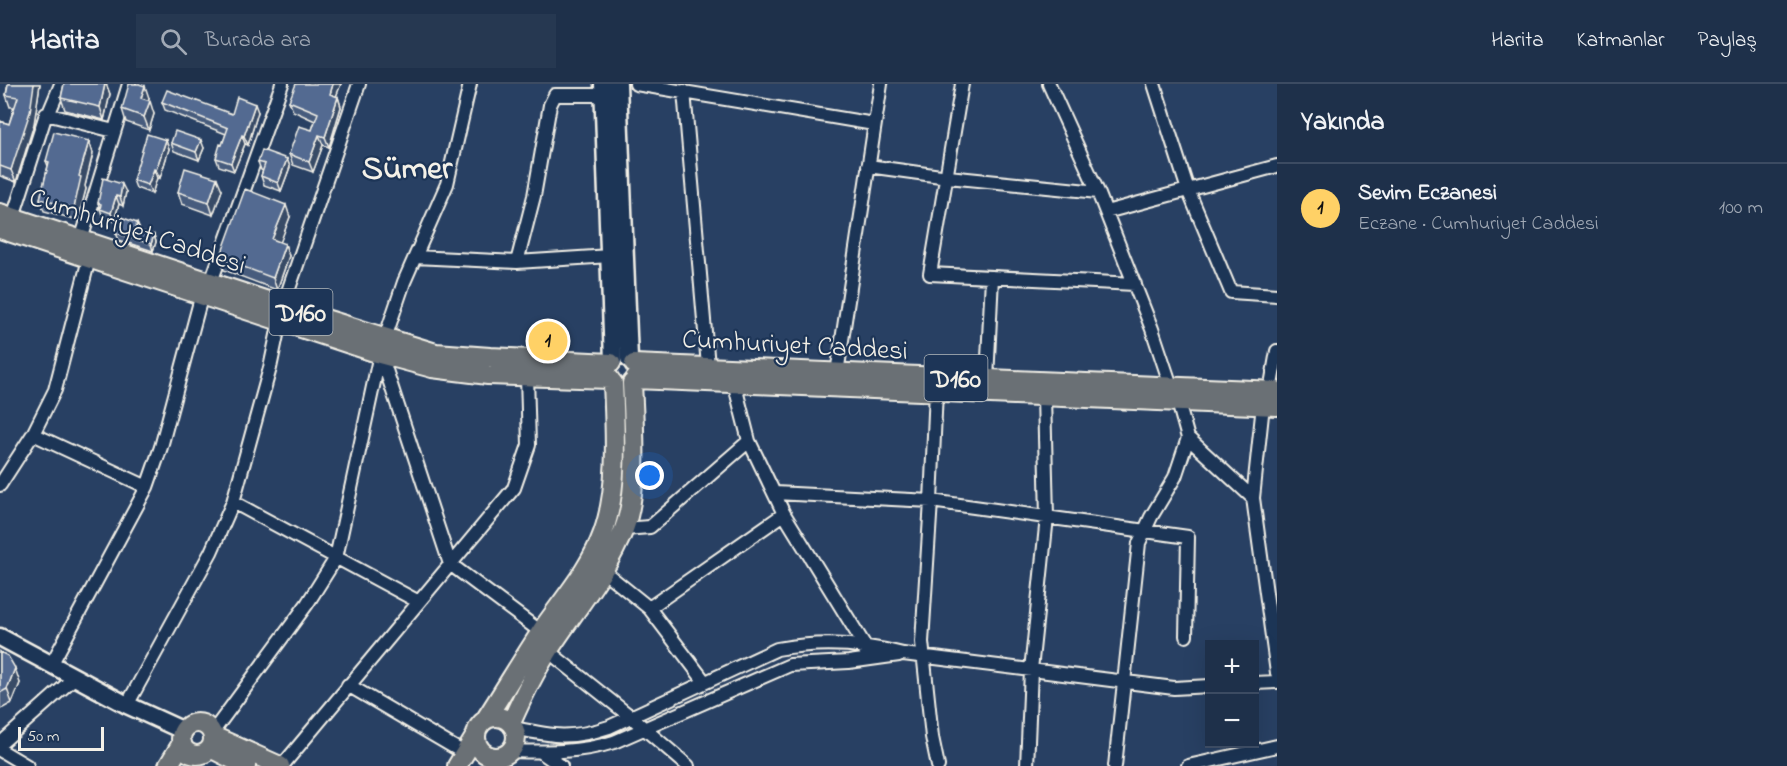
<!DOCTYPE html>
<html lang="tr">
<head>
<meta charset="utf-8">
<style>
	:root { --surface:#1e304a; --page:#263851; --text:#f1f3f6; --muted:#a1a9b5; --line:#3c4b62; --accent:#ffd166 }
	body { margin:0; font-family:"Indie Flower",sans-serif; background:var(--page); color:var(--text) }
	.controls { position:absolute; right:18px; bottom:18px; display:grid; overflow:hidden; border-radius:0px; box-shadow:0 6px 24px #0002 }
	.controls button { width:54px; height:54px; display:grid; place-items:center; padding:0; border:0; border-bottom:2px solid var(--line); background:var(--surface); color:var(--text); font:30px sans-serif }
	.scale { position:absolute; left:18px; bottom:15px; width:86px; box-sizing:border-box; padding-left:6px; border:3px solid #f4f1e8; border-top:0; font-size:16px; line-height:21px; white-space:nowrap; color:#f4f1e8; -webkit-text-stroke:4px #1d3557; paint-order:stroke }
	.you { position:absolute; left:650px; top:392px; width:21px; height:21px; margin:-15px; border:4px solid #fff; border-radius:50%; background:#1a73e8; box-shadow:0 0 0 9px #1a73e833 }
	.badge { display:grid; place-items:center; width:39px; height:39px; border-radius:50%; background:var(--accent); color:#111; font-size:20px; font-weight:700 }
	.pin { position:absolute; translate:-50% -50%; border:3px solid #fff; box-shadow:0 2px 6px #0006 }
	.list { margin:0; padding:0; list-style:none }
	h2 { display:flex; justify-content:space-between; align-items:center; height:78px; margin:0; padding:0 24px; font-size:26px }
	h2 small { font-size:20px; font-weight:400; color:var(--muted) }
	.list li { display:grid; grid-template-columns:39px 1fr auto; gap:18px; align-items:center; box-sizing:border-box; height:90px; padding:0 24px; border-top:2px solid var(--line) }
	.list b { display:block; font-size:22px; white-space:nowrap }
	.list p { margin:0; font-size:20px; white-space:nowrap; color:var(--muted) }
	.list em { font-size:20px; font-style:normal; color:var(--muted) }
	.icon { flex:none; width:33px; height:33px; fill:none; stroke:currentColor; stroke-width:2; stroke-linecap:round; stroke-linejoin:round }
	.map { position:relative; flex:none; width:1277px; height:682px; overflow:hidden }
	header { display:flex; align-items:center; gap:36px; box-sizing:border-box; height:84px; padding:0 30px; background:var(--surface); border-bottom:2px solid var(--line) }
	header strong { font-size:28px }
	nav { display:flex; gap:33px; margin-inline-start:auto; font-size:21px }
	.search { width:420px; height:54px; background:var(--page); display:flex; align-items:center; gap:15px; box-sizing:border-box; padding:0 21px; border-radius:0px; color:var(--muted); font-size:22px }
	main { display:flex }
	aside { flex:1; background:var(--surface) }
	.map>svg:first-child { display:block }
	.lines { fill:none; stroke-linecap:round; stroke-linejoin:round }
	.minor-casing { stroke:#f4f1e8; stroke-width:16 }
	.secondary-casing { stroke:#f4f1e8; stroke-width:21 }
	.primary-casing { stroke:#f4f1e8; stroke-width:22 }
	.minor { stroke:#1d3557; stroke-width:12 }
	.secondary { stroke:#1d3557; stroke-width:16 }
	.primary { stroke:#6a7074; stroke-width:18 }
	.wall { fill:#475c7d; stroke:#f4f1e8; stroke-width:1.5 }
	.shaded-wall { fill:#394b66; stroke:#f4f1e8; stroke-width:1.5 }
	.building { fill:#526b91; stroke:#f4f1e8; stroke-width:1.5 }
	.labels { text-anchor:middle; stroke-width:4.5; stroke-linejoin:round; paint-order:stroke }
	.shield { fill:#1d3557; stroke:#b4b9bc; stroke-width:1.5 }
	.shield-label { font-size:26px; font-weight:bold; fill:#f4f1e8 }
	.street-label { font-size:27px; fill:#f4f1e8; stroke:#1d3557 }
	.district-label { font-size:33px; font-weight:bold; fill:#f4f1e8; stroke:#1d3557 }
</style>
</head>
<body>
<header>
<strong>Harita</strong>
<div class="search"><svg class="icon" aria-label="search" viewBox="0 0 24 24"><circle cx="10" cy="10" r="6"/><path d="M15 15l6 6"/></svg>Burada ara</div>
<nav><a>Harita</a><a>Katmanlar</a><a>Paylaş</a></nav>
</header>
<main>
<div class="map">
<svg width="1277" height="682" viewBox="0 0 1277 682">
	<rect width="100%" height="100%" fill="#284063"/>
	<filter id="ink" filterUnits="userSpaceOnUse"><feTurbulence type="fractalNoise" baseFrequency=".0167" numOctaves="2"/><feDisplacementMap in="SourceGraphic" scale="12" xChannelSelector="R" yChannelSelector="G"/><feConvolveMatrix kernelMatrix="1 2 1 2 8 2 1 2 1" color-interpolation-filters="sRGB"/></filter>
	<g filter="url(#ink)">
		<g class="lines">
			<g class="minor-casing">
				<path id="minor" d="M636,0L874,40
					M962,0L930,190L1135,200
					M1049,0L1098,108L1152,245L1171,302
					M1154,0L1188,106L1231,208L1277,211
					M684,7L708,282
					M48,31L61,0
					M868,82L948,93L1098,108
					M1106,128L1277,82
					M13,133L46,30L114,47
					M81,156L129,0
					M415,173L517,178L610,172
					M517,178L534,112L550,21L555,11H604
					M211,198L282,0
					M283,222L359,0
					M385,254L404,198L447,100L470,0
					M381,271L450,480L541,548
					M837,289L881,0
					M987,295L992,193
					M734,298L749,357L784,430L865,562V567
					M936,307L931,417L922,558L932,653L938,682
					M1270,307L1277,267
					M1178,318L1188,354L1253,414L1277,589
					M33,350L147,403
					M0,401L33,350L55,306L89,175
					M775,409L931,417L1188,453L1186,552
					M1253,414L1263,321
					M233,418L419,518
					M624,445L650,443L749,357
					M602,486L649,524L784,430
					M649,524L705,598
					M548,567L631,633L688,682
					M51,581L147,403L161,363L202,210
					M1254,599L1277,598
					M348,601L464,669
					M127,621L211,468L233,418L270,284L280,237
					M514,644C553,652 570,656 609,643L777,565C820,557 861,559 903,570L1174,604L1210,602
					M212,649L307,520L336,474L380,270
					M0,660L74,594
					M0,666L27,682
					M510,667C545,668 580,669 614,658L790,581L849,578L899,571
					M541,668L561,682
					M282,682L514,404L529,361L527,292
					M1027,682L1031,586L1047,433L1044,312
					M1115,682L1139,459L1151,433L1175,393L1188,354
					M1188,682L1277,662"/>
			</g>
			<g class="secondary-casing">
				<path id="secondary" d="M603,0L613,277
					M618,0L629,275
					M0,553L127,621L184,647"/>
			</g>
			<g class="primary-casing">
				<path id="primary" d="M0,129L283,222L436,269L490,273L611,279
					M0,145L380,270L432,284L488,291L610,295
					M634,280L1277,307
					M635,295L1277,322
					M476 653a20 20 0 1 1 40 0a20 20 0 1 1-40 0Z
					M485,636C505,605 524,573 544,543C565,513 591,483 603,449C619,404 615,346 613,299
					M511,639C522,614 534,589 549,566C574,527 607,489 624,445C639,406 634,341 632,299
					M181 655a16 16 0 1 1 32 0a16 16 0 1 1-32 0Z
					M213,652L280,682
					M210,664L246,682
					M168,682L182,659
					M457,682L476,651"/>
			</g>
			<use href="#minor" class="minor"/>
			<use href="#secondary" class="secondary"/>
			<use href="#primary" class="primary"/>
		</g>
		<path class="wall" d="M8,0H40L34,40L16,98L0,92V37L9,40L14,23H10L6,11Z
			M64,0H106L110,10L104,36L65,26L61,14Z
			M341,0L336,12L338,13L341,23L329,63L323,61L313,88L293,81L289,70L312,46L315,37L293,27L289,17Z
			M149,14L148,17L154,30L149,46L126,38L122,25Z
			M162,18L232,30L258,28L248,61L245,60L234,87L219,82L216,74L222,61L226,50L165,26Z
			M89,57L93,69L85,102L86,105L78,136L44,127L40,115L48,82L46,77Z
			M171,59L204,64L199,76L174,67Z
			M169,65L160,94H157L152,110L136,104L133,96Z
			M287,75L290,83L281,107L264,101L261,92L263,87L261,86L258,78Z
			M222,106L213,131L182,120L178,108Z
			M126,108L123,122L119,120L114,137L103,134L98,119Z
			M290,133L280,158L285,160L289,172L277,206L224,186L220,174Z
			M137,139L140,147L154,151L156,158L153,167L119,156L116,149Z
			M0,568L20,599L12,619L3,624L0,625Z"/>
		<path class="shaded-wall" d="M34,0H40L34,40L16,98L11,86Z
			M105,0H106L110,10L104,36L100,23Z
			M333,0H341L333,20L330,10Z
			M145,2L149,14L145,26L141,14Z
			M338,13L341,23L329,63L325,53Z
			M150,17L154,30L149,46L144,33Z
			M255,20L258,28L248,61L244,52Z
			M242,51L245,60L234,87L231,79Z
			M319,51L323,61L313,88L309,78Z
			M166,56L169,65L160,94L156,86Z
			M201,56L204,64L199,76L196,68Z
			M89,57L93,69L85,102L86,105L78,136L74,124L79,92Z
			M287,75L290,83L281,107L278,99Z
			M154,85L157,94L152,110L148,101Z
			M217,94L222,106L213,131L209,118Z
			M122,100L126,108L123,122L120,113Z
			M116,112L119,120L114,137L111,129Z
			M286,121L290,133L277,167L272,155Z
			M137,139L140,146L138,153L135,146Z
			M154,151L156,158L153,167L151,160Z
			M285,160L289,172L277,206L273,194Z
			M15,584L20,599L12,619L7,605Z"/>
		<path class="building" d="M8,0H34L30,28L11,86L0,82V37L9,40L18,13L6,11Z
			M64,0H105L100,23L61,14Z
			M129,0H139L145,2L141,14L150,17L144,33L122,25Z
			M296,0H333L330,10L338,13L325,53L319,51L309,78L289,70L299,42L312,46L318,29L289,17Z
			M167,6L232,30L237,13L255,20L244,52L242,51L231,79L216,74L220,60L222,61L228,44L162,18Z
			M175,47L201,56L196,68L171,59Z
			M54,48L89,57L79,92L81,93L74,124L40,115L49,78L46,77Z
			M147,50L166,56L156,86L154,85L148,101L133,96Z
			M262,66L287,75L278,99L261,92L265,80L258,78Z
			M185,84L217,94L209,118L178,108Z
			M103,94L122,100L120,113L116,112L111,129L100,125L101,120L98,119Z
			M245,105L286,121L272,155L285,160L273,194L220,174Z
			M121,133L137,139L135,146L154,151L151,160L116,149Z
			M0,568L8,572L15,584L7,605L0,609Z"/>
	</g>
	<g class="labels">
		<g class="shield">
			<rect x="269.5" y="205" width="63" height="46" rx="4.5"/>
			<rect x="924.5" y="271" width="63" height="46" rx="4.5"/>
		</g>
		<g class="shield-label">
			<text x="301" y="237">D160</text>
			<text x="956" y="303">D160</text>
		</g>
		<g class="street-label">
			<text transform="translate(138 146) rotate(18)" y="9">Cumhuriyet Caddesi</text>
			<text transform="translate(795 260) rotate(3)" y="9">Cumhuriyet Caddesi</text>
		</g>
		<g class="district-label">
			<text x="407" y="94">Sümer</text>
		</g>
	</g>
</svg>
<div class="controls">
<button>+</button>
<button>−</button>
</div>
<div class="scale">50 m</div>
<div class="you"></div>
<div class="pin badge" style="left:548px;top:257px">1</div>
</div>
<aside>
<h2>Yakında<small></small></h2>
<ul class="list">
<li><span class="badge">1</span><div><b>Sevim Eczanesi</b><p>Eczane · Cumhuriyet Caddesi</p></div><em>100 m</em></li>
</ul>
</aside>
</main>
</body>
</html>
